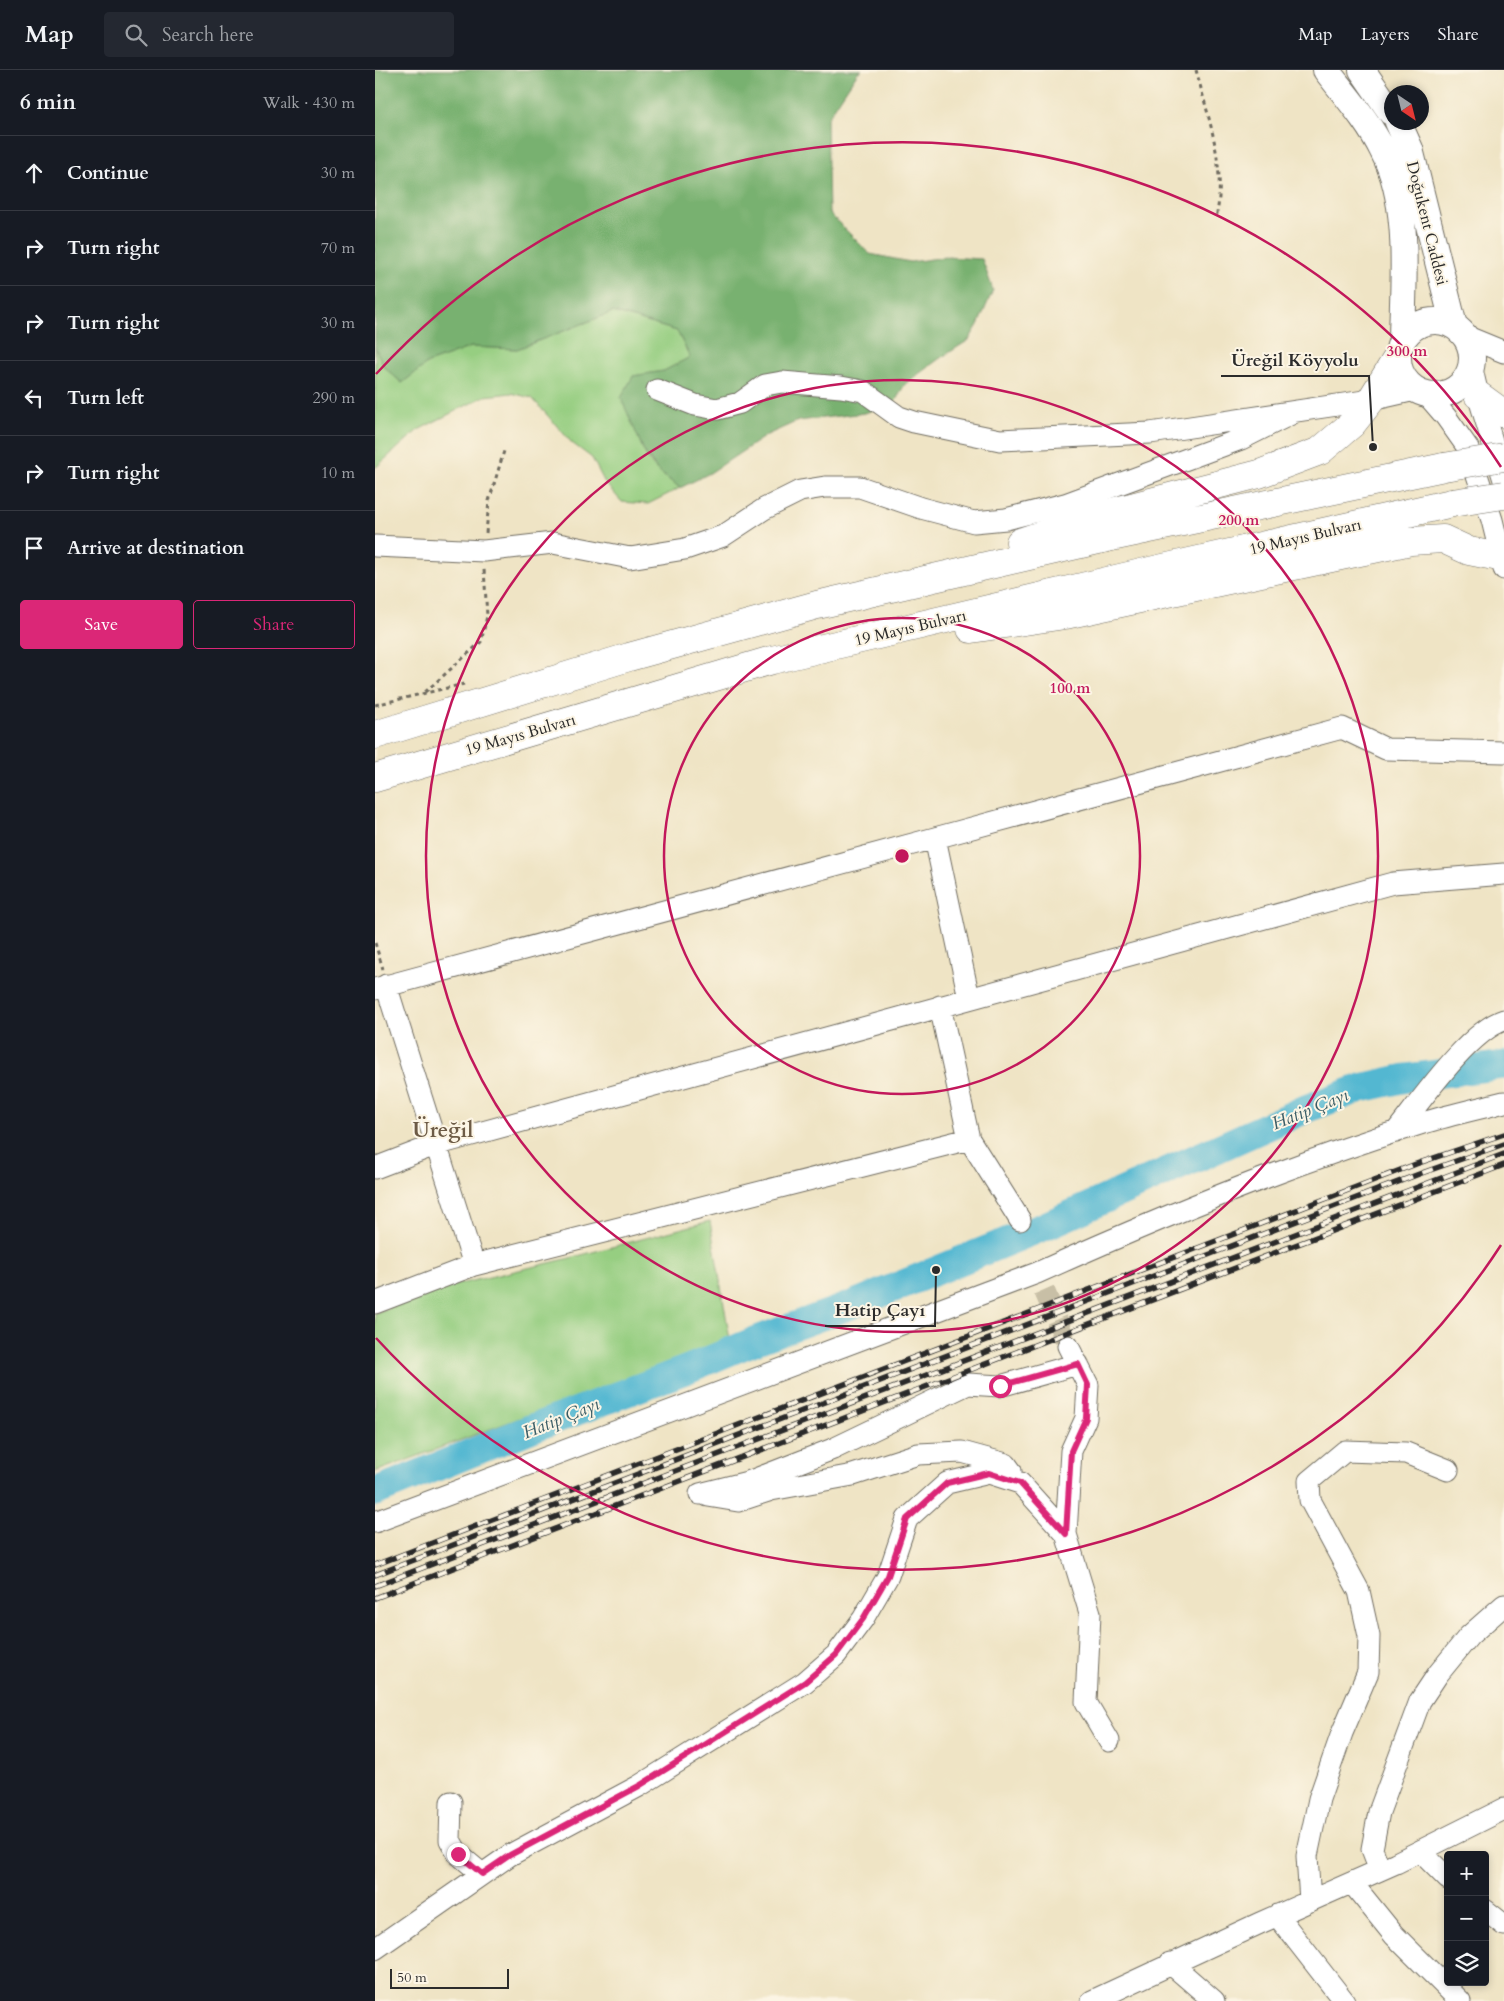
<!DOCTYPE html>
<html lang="en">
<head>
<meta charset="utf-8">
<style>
	:root { --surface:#171b24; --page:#242831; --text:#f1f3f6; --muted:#9ea1a6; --line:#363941; --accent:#db2777 }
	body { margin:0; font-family:Cardo,serif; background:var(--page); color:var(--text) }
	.controls { position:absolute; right:15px; bottom:15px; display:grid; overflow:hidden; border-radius:5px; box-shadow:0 2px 8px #0003 }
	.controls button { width:45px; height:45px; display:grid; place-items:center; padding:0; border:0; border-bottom:1px solid var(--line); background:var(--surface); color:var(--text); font:25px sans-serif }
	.compass { position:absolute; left:1009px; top:15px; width:45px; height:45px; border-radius:50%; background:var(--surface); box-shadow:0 2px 8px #0003; rotate:145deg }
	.scale { position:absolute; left:15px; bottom:12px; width:119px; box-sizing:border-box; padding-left:5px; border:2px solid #2b2b2b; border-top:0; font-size:14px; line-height:18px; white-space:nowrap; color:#2b2b2b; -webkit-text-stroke:4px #fcf5e5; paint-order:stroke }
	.stop { position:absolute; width:15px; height:15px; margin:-11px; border:4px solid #db2777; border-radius:50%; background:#fff }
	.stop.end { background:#db2777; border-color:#fff; box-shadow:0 1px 5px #0008 }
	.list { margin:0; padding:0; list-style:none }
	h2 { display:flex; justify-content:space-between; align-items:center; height:65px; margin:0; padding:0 20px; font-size:21px }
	h2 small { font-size:16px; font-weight:400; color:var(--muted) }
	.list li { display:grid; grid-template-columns:32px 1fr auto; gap:15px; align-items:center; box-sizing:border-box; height:75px; padding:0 20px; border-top:1px solid var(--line) }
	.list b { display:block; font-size:19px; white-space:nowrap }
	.list em { font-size:16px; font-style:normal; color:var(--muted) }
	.actions { display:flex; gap:10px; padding:15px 20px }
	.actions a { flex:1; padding:11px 0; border:1px solid var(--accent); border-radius:5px; text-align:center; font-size:18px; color:var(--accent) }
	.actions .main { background:var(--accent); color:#fff }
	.icon { flex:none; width:28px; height:28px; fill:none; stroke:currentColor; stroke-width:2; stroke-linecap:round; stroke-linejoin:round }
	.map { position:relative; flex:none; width:1129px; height:1931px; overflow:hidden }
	header { display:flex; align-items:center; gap:30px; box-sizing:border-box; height:70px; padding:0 25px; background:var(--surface); border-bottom:1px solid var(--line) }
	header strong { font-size:24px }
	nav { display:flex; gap:28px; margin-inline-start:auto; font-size:18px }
	.search { width:350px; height:45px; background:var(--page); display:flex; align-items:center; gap:12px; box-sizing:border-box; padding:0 18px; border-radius:5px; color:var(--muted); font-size:19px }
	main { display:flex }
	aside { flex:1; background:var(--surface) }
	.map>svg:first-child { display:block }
	.green { fill:#96ce81; stroke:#607c56 }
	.forest { fill:#78b16f; stroke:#526e4d }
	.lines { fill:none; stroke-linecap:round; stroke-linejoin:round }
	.river { stroke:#52b7d1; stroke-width:29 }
	.minor-tunnel { stroke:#c8bfa6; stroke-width:21; stroke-dasharray:21 11; stroke-linecap:butt }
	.minor-casing { stroke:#706c61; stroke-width:23 }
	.major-casing { stroke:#706c61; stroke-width:28 }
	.highway-casing { stroke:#706c61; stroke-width:29 }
	.path { stroke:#706c61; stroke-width:3; stroke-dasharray:4 4; stroke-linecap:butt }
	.minor { stroke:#fff; stroke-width:21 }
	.major { stroke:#fff; stroke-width:26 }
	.highway { stroke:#fff; stroke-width:28 }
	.rail-casing { stroke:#2b2b2b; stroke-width:5.5 }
	.rail { stroke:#fcf5e5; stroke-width:4; stroke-dasharray:11; stroke-linecap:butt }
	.highway-bridge-casing { stroke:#706c61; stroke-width:29; stroke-linecap:butt }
	.highway-bridge { stroke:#fff; stroke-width:28 }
	.route { stroke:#db2777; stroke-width:6 }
	.ring { fill:none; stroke:#c2185b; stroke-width:2.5 }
	.labels { text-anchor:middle; stroke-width:4; stroke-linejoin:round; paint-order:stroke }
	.street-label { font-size:16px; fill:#2b2b2b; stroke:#fcf5e5 }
	.water-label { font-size:18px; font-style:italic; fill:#395c65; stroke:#fcf5e5 }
	.district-label { font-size:21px; font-weight:bold; fill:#6d5b46; stroke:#fcf5e5 }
	.centre { fill:#c2185b; stroke:#fcf5e5; stroke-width:2.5 }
	.ring-label { font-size:15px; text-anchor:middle; font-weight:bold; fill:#c2185b; stroke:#fcf5e5; stroke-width:4; stroke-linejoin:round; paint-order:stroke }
	.leader { fill:none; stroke:#2b2b2b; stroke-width:2 }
	.callout-dot { fill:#2b2b2b; stroke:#fcf5e5; stroke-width:2 }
	.callout-label { font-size:18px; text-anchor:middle; font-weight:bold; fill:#2b2b2b; stroke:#fcf5e5; stroke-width:4; stroke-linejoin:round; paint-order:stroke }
</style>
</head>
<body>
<header>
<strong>Map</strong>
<div class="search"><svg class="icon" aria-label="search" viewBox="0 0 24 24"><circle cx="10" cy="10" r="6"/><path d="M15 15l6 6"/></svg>Search here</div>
<nav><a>Map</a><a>Layers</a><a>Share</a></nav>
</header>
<main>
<aside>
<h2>6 min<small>Walk · 430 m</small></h2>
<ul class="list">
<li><svg class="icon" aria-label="ahead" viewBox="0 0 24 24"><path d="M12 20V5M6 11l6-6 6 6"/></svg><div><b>Continue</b></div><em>30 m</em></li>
<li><svg class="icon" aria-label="right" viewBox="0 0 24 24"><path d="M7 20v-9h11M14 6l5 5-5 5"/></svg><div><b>Turn right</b></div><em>70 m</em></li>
<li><svg class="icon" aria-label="right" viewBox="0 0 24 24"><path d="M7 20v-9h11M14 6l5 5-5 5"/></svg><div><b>Turn right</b></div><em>30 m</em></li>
<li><svg class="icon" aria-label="left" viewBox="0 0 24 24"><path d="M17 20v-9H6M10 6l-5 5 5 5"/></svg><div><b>Turn left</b></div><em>290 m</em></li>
<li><svg class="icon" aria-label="right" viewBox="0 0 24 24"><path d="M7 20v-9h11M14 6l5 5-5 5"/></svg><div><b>Turn right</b></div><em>10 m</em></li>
<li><svg class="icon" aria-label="arrive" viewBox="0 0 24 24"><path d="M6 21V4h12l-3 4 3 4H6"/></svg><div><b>Arrive at destination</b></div></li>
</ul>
<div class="actions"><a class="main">Save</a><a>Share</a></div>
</aside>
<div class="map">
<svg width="1129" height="1931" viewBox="0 0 1129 1931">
	<rect width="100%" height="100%" fill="#fcf5e5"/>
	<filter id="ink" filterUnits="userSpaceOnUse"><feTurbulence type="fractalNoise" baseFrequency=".02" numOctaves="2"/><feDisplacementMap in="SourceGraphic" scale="10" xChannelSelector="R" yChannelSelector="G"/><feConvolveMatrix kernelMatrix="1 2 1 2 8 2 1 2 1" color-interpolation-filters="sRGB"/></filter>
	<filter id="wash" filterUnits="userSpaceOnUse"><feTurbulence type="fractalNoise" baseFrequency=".0096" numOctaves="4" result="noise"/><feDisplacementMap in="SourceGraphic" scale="20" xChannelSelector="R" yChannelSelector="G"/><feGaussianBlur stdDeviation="1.12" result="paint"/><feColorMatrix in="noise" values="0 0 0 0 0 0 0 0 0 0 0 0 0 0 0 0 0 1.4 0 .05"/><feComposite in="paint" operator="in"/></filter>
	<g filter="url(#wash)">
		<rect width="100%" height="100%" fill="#efe4c5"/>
		<path class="green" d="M238,242L302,261L315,287L289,301L258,306C259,340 257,375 283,401C289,407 298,412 305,418L273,434L247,432L230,413L217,388L197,373L157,328L136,323L110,326L43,360L0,398V277L9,297L27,313L53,293L96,277L142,279Z
			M335,1151L355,1270L0,1402V1243L59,1220L191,1189Z"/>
		<path class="forest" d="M0,0H487L483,2L452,49L454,143L495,184L535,192L571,187L607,189L618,220L603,255L594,270L564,289L530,314L520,332L490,343L423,351L392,365L335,403L305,418L283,401L269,381L246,328L258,306L289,301L315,287L302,261L238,242L142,279L96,277L53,293L27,313L9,297L0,277Z"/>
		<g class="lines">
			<path class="river" d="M0,1422L155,1359L313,1299L382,1270L482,1233L668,1157L933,1038L986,1018L1031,1008L1129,995"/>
		</g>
	</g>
	<g filter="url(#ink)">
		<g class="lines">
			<path class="minor-tunnel" d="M669,1220L693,1276"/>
			<g class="minor-casing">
				<path id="minor" d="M1090,266L1129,282
					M1096,295L1103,325L1129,410
					M282,320L320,335L342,339L365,333L390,315L407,312L466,317L488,321L524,347L539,352L625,370L775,363L996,330L1040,320
					M1052,325L1071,347L1093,378L1117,450L1129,499
					M0,476L109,481L178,473L255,488L310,479L348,466L389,439L425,421L450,417H485L546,438L599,452L631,449L690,434L866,369L922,341
					M560,768L967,658L1011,679L1129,682
					M0,919L560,768L594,928
					M565,936L594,1069L645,1150
					M1021,1062C1045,1032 1094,961 1129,950
					M0,1098L60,1075L1018,813L1129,804
					M99,1195L594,1069
					M0,1233L99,1195L11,915
					M325,1424L373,1412L458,1379L593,1314L625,1316L703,1294
					M333,1426L363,1431L396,1420L478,1405L543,1384L587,1382L631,1394L636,1401
					M0,1452L662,1203C788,1146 916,1094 1048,1053C1075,1045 1102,1039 1129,1032
					M691,1464L715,1543L711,1632L734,1671
					M76,1732L75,1770L83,1784L107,1804
					M1045,1781L1073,1809
					M1005,1800L997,1779L1004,1742L1045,1631L1063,1604L1094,1566L1129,1535
					M977,1813L1019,1865L1085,1931
					M935,1831L932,1786L944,1729L967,1663L993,1602L994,1566L984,1521L935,1430L934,1411L970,1381L1031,1383L1073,1400
					M1110,1840L1129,1855
					M902,1845L969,1931
					M0,1879L135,1785L264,1716L430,1612L461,1585L488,1549L513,1506L532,1449L572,1413L614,1403L645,1413L691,1464L696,1381L711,1348L713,1315L693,1276
					M795,1893L839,1931
					M717,1931L885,1853L1021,1793L1129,1739"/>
			</g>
			<g class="major-casing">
				<path id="major" d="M951,0C971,26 994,52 1008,81C1036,135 1028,210 1027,269
					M987,0L1016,42
					M1023,52L1035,79L1079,256
					M1023 288a37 37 0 1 1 74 0a37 37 0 1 1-74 0Z"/>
			</g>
			<g class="highway-casing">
				<path id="highway" d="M1103,325L1129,344
					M645,472L729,444L884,404L945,381L977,354L996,330L1022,288
					M596,559L690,545L1036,471L1068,469L1094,481L1129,488
					M0,665L254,587L442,535L736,467L1069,397
					M0,708L397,590L766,503L1077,433"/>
			</g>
			<path class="path" d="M821,0C833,46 852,100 841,148
				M111,463L114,431L129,381
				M50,622L106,572L112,546L109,499
				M0,635L89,614
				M0,873L8,899"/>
			<use href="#minor" class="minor"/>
			<use href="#major" class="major"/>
			<use href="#highway" class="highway"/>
			<g class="rail-casing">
				<path id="rail" d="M0,1495L1041,1094L1129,1064
					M0,1505L1044,1104L1129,1074
					M0,1516L1129,1084
					M0,1528L1129,1095"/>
			</g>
			<use href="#rail" class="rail"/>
			<g class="highway-bridge-casing">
				<path id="highway-bridge" d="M1069,397L1129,387
					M1077,433L1129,425"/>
			</g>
			<use href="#highway-bridge" class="highway-bridge"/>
		</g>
	</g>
	<g class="lines" filter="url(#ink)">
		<path class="route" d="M83,1784L107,1804L135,1785L264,1716L430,1612L461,1585L488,1549L513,1506L532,1449L572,1413L614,1403L645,1413L691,1464L696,1381L711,1348L713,1315L703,1294L625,1316"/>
	</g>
	<g class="ring">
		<circle cx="527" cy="786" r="238"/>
		<circle cx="527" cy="786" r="476"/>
		<path d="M1126 1175A714 714 0 0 1 1 1268M1 304A714 714 0 0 1 1126 397"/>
	</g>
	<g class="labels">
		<g class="street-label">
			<text transform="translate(1053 153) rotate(76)" y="6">Doğukent Caddesi</text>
			<text transform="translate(930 466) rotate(-13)" y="6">19 Mayıs Bulvarı</text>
			<text transform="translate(535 557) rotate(-13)" y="6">19 Mayıs Bulvarı</text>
			<text transform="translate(145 664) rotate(-16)" y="6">19 Mayıs Bulvarı</text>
		</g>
		<g class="water-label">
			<text transform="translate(935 1039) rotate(-22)" y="6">Hatip Çayı</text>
			<text transform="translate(186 1348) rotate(-22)" y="6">Hatip Çayı</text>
		</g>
		<g class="district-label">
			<text x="68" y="1067">Üreğil</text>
		</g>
	</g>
	<circle cx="527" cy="786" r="8" class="centre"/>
	<g class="ring-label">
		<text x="1032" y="286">300 m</text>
		<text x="864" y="455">200 m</text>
		<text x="695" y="623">100 m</text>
	</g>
	<path class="leader" d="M998 377L994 306H846M561 1200L560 1256H450"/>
	<g class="callout-dot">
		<circle cx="998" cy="377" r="5"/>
		<circle cx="561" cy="1200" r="5"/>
	</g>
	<g class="callout-label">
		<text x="920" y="296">Üreğil Köyyolu</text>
		<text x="505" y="1246">Hatip Çayı</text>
	</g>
</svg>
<div class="controls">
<button>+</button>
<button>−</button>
<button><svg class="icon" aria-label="layers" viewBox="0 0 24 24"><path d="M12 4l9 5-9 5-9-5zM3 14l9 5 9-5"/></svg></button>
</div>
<svg class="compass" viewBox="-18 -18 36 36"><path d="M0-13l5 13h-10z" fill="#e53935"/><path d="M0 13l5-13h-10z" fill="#9ea1a6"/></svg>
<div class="scale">50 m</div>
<div class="stop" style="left:625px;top:1316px"></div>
<div class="stop end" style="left:83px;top:1784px"></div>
</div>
</main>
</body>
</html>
